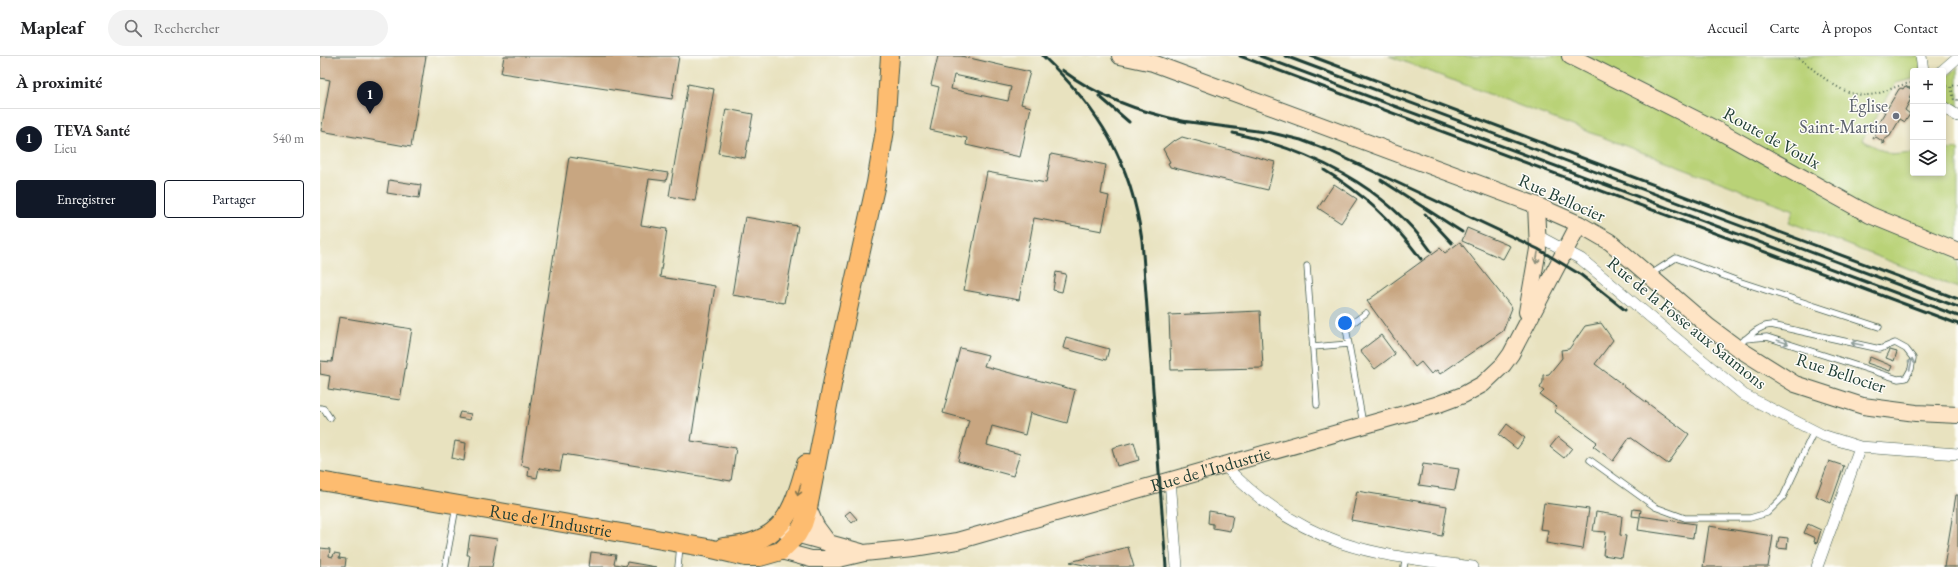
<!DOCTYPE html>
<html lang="fr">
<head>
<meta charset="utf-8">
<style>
	:root { --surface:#fff; --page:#f2f2f2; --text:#202124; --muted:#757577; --line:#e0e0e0; --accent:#111827 }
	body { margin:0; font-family:"EB Garamond",serif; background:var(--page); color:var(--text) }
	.controls { position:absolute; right:12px; top:12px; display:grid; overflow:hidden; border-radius:4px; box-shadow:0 2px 6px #0003 }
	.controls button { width:36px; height:36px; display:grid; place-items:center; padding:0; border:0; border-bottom:1px solid var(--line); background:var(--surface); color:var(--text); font:20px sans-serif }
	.you { position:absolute; left:1025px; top:267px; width:14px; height:14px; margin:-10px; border:3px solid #fff; border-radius:50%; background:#1a73e8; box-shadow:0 0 0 6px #1a73e833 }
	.badge { display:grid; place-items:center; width:26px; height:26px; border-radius:50%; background:var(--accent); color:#fff; font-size:13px; font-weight:700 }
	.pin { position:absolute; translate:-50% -33px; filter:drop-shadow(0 1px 2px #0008) }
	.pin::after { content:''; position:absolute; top:21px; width:14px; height:12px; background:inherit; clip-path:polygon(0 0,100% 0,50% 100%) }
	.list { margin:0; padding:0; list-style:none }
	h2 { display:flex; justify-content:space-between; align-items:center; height:52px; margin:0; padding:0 16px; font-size:17px }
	h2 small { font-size:13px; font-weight:400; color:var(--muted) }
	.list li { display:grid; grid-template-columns:26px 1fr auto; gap:12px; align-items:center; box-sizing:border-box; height:60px; padding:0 16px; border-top:1px solid var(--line) }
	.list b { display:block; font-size:15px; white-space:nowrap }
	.list p { margin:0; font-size:13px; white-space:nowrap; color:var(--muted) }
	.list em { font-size:13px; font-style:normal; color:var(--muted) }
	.actions { display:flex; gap:8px; padding:12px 16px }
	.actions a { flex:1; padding:9px 0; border:1px solid var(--accent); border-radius:4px; text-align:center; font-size:14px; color:var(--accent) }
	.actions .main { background:var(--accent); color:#fff }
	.icon { flex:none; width:22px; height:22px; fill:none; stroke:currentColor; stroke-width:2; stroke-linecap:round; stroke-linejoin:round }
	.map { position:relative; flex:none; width:1638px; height:511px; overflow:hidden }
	header { display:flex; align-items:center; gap:24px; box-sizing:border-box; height:56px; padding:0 20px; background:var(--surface); border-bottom:1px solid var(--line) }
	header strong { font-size:19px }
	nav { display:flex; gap:22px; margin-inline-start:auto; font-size:14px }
	.search { width:280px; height:36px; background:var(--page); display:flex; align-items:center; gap:10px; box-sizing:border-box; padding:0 14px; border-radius:22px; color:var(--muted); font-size:15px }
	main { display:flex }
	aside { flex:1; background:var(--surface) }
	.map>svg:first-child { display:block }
	.green { fill:#b9d277; stroke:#6c8856 }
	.building { fill:#c8a681; fill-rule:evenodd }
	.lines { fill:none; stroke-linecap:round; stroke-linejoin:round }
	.lane-casing { stroke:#3d5649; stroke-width:7 }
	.street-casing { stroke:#3d5649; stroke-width:12 }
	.secondary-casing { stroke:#3d5649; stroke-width:18 }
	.primary-casing { stroke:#3d5649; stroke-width:20 }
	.path { stroke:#3d5649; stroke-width:2; stroke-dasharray:1 3; stroke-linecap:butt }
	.lane { stroke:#fff; stroke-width:5.5 }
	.street { stroke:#fff; stroke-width:11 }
	.secondary { stroke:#fee4c5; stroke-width:16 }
	.primary { stroke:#fdbc6f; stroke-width:18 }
	.rail { stroke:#1f3d34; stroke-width:3 }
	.oneway { stroke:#8e907c }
	.oneway2 { stroke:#8f9e9a }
	.oneway3 { stroke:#83764f }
	.worship-dot { fill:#6b7280; stroke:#fdfcf7; stroke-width:1.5 }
	.labels { text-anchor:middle; stroke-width:3; stroke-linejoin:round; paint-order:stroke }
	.worship-label { font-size:18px; fill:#5b616d; stroke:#fdfcf7; text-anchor:end }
	.street-label { font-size:18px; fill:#1f3d34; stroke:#fdfcf7 }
</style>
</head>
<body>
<header>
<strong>Mapleaf</strong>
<div class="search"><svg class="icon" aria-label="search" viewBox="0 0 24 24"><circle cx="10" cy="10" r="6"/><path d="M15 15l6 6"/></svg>Rechercher</div>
<nav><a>Accueil</a><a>Carte</a><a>À propos</a><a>Contact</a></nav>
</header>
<main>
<aside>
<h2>À proximité<small></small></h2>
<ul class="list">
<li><span class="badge">1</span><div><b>TEVA Santé</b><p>Lieu</p></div><em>540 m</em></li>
</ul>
<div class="actions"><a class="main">Enregistrer</a><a>Partager</a></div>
</aside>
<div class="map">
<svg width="1638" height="511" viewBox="0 0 1638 511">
	<rect width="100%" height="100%" fill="#fdfcf7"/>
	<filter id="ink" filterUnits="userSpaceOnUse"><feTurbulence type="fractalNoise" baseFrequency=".025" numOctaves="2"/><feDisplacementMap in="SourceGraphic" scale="8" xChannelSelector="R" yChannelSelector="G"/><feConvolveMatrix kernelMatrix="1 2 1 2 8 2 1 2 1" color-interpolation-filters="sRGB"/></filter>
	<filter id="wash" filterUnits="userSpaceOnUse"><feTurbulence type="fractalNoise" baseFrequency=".012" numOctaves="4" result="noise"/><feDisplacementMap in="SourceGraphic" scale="16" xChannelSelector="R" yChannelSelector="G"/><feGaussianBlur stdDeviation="0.9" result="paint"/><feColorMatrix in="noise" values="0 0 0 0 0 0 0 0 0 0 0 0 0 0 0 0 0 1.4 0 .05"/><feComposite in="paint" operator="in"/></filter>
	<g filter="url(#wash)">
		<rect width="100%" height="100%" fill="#e8e2bf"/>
		<path class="green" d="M1069,0H1608L1599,15H1593V23L1576,27L1542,84L1571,99L1593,97V117H1623V94L1638,93V232L1469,166L1474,154Z
			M1638,11V52L1623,42V25Z"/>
		<g id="blocks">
			<path class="building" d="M0,0H106L91,91L1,75L10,24L0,22Z
				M184,0H359L352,43L181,17Z
				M618,0H641L710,16L701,48L711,51L700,101L646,89L647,82L610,74L619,31L611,29ZM634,19L691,31L688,45L631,33Z
				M368,28L394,33L375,145L349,140Z
				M1585,30L1593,34L1589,42L1591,43L1585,54L1590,58L1585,66L1580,63L1570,80L1564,84L1565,87L1562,88V85L1556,81L1553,83L1552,81L1555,80V73L1552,71V69L1556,71L1565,56L1563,55L1565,52L1567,53L1579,33L1581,32L1583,33Z
				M406,53L433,58L425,102L398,97Z
				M862,81L955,106L948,134L850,111L848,107L850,106L843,93L854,84L855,85Z
				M731,98L786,109L781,138L789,140L782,175L714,162L699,244L644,234L667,116L726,127Z
				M249,101L348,117L346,125L329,123L321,169L347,173L340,221L395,230L371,385L416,392L411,425L243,398L240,415L219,412L217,422L208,420L209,411L201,409Z
				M69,124L101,129L99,142L67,137Z
				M1014,128L1037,143L1021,167L998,152Z
				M425,161L478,170L464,247L412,239Z
				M1147,172L1190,190L1183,203L1142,185Z
				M1140,186L1192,252L1183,275L1120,318L1117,314L1111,318L1101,306L1095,311L1047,245L1120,192L1125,197Z
				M736,216L746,218L742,236L733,234Z
				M940,255L943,312L851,314L849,259Z
				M19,261L92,273L80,344L8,333L10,320L0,318V305L12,306Z
				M1281,267L1293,284L1275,308L1369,378L1348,408L1310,381L1293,405L1273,390L1277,386L1234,355L1237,351L1220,339L1224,335L1220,332L1223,326V319L1229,318L1242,302L1241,294L1249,293L1265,270Z
				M1061,279L1075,298L1055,313L1040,295Z
				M746,281L789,293L786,304L743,292Z
				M640,292L668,299L664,310L755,334L747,367L710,357L705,379L672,370L667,389L700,398L693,420L638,405L649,364L623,357Z
				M1570,294L1577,296L1574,305L1566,302Z
				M1550,301L1572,310L1570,315L1547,307Z
				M140,356L151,358L150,364L138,362Z
				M1187,368L1205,382L1197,393L1179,379Z
				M1238,381L1252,392L1244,402L1230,391Z
				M135,385L146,387L144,405L132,402Z
				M814,386L819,404L797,410L792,392Z
				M1509,405L1524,410L1511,447L1496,440Z
				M1103,408L1139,413L1135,434L1099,429Z
				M1037,435L1127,450L1122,480L1031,464Z
				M1636,439H1638V511H1624Z
				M1224,447L1269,453L1263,493L1226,487L1228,474L1220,473Z
				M1313,453L1321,454L1320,460L1375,468L1373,482L1318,474L1320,461L1312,460Z
				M530,455L537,463L532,467L525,459Z
				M889,455L913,459L910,475L893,472V468L888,467Z
				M1276,456L1302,460L1300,479L1306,480L1302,502L1283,499L1286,476L1273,475Z
				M1488,468L1501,474L1497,487L1494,486L1495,482L1484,477Z
				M1389,470L1453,480L1448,511H1383Z
				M150,479L177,483L172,511H148L150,499H147Z
				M1459,481L1468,482L1467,493L1457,492Z
				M808,491L814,511H773L750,506Z
				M0,492L10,493L9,500L13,501L14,497L20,498L19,502L26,503L25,511H0Z
				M271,496L296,499L294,508L306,510L307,506L336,511H269Z"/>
		</g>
	</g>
	<g filter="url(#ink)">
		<use href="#blocks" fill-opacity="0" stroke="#3d5649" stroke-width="1"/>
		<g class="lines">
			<g class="lane-casing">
				<path id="lane" d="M987,210L997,349
					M1331,218L1356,202L1418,225L1559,271
					M1417,290C1428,282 1437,270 1451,269L1560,293L1575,287L1586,293L1593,302L1591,313L1586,322L1578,323L1447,281L1425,283
					M993,291L1029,288
					M0,352L4,353L10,362
					M1043,368L1026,272L1046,257
					M1270,404L1335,451L1365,462H1430L1447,457L1463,441L1494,375
					M125,511L136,451
					M358,511L360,490
					M1084,511L1086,501"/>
			</g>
			<g class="street-casing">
				<path id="street" d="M1601,0L1603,15
					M1622,15L1638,1
					M1623,51L1638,60
					M1218,180L1261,203L1424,339L1502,379L1540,391L1638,398
					M904,409C936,443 977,471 1022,487C1063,501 1110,505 1153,511
					M850,424L857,511
					M1497,511L1540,391"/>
			</g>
			<g class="secondary-casing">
				<g id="secondary">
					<path d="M800,0L833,7L1216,149L1259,168L1290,186L1389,271L1416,291L1475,328L1543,350L1596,357L1638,359"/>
					<path d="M1250,0L1399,75L1550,159L1638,195"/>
					<path d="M1207,256L1218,193L1216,149"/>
					<path d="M488,452L496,470L510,489"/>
					<path d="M465,475L541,496"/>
					<path id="s1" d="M461,495L491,503H519L544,497L594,492L637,485L1116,349L1143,339L1163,328L1183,309L1191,298L1259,168"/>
				</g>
			</g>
			<g class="primary-casing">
				<g id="primary">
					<path id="s2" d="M0,425L388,492L426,501H440L461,495L477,479L483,468L488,452L517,303L556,127L565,74L570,0"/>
					<path d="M403,491C462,488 472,458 486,408"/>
				</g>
			</g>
			<path class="path" d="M1475,0C1497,14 1519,41 1548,39C1564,38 1577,28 1593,27
				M1638,29L1631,30L1634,44H1638
				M1623,30H1631
				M1590,32L1593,27"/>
			<use href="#lane" class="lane"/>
			<use href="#street" class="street"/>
			<use href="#secondary" class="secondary"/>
			<use href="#primary" class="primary"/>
			<path class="rail" d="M723,0C780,54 811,106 822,184L846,511
				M920,0L1638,268
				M940,0L1638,260
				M965,0L1638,251
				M991,0L1638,243
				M742,14C778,41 823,57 867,66
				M779,40L809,66
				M862,65L952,77L981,84L1010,95L1218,193L1261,219L1305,254
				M913,77C990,94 1065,130 1111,195
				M1004,114C1041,136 1075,168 1101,203
				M1061,124L1142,176
				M1105,158L1132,187"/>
		</g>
		<defs><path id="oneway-shaft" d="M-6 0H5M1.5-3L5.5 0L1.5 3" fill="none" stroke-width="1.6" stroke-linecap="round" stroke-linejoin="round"/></defs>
		<use class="oneway" href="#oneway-shaft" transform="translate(1217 202) rotate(100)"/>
		<g class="oneway2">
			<use href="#oneway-shaft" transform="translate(1463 286) rotate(18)"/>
			<use href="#oneway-shaft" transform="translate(1537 288) rotate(-168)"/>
			<use href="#oneway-shaft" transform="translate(1591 308) rotate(-78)"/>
		</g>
		<use class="oneway3" href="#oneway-shaft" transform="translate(479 434) rotate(106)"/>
	</g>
	<circle class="worship-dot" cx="1576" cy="60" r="4"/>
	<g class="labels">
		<g class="worship-label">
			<text x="1568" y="56">Église<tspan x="1568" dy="21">Saint-Martin</tspan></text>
		</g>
		<g class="street-label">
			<text transform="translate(1452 82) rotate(29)" y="6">Route de Voulx</text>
			<text transform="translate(1242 142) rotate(24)" y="6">Rue Bellocier</text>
			<text transform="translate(1367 267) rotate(39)" y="6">Rue de la Fosse aux Saumons</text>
			<text transform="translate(1521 317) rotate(18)" y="6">Rue Bellocier</text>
			<text dy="6" stroke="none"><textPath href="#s1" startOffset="442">Rue de l'Industrie</textPath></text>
			<text dy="6" stroke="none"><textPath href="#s2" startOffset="234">Rue de l'Industrie</textPath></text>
		</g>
	</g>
</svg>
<div class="controls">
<button>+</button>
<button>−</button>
<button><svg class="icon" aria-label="layers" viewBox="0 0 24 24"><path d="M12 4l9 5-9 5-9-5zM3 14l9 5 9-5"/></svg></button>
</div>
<div class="you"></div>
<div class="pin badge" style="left:50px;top:58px">1</div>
</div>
</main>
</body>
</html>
